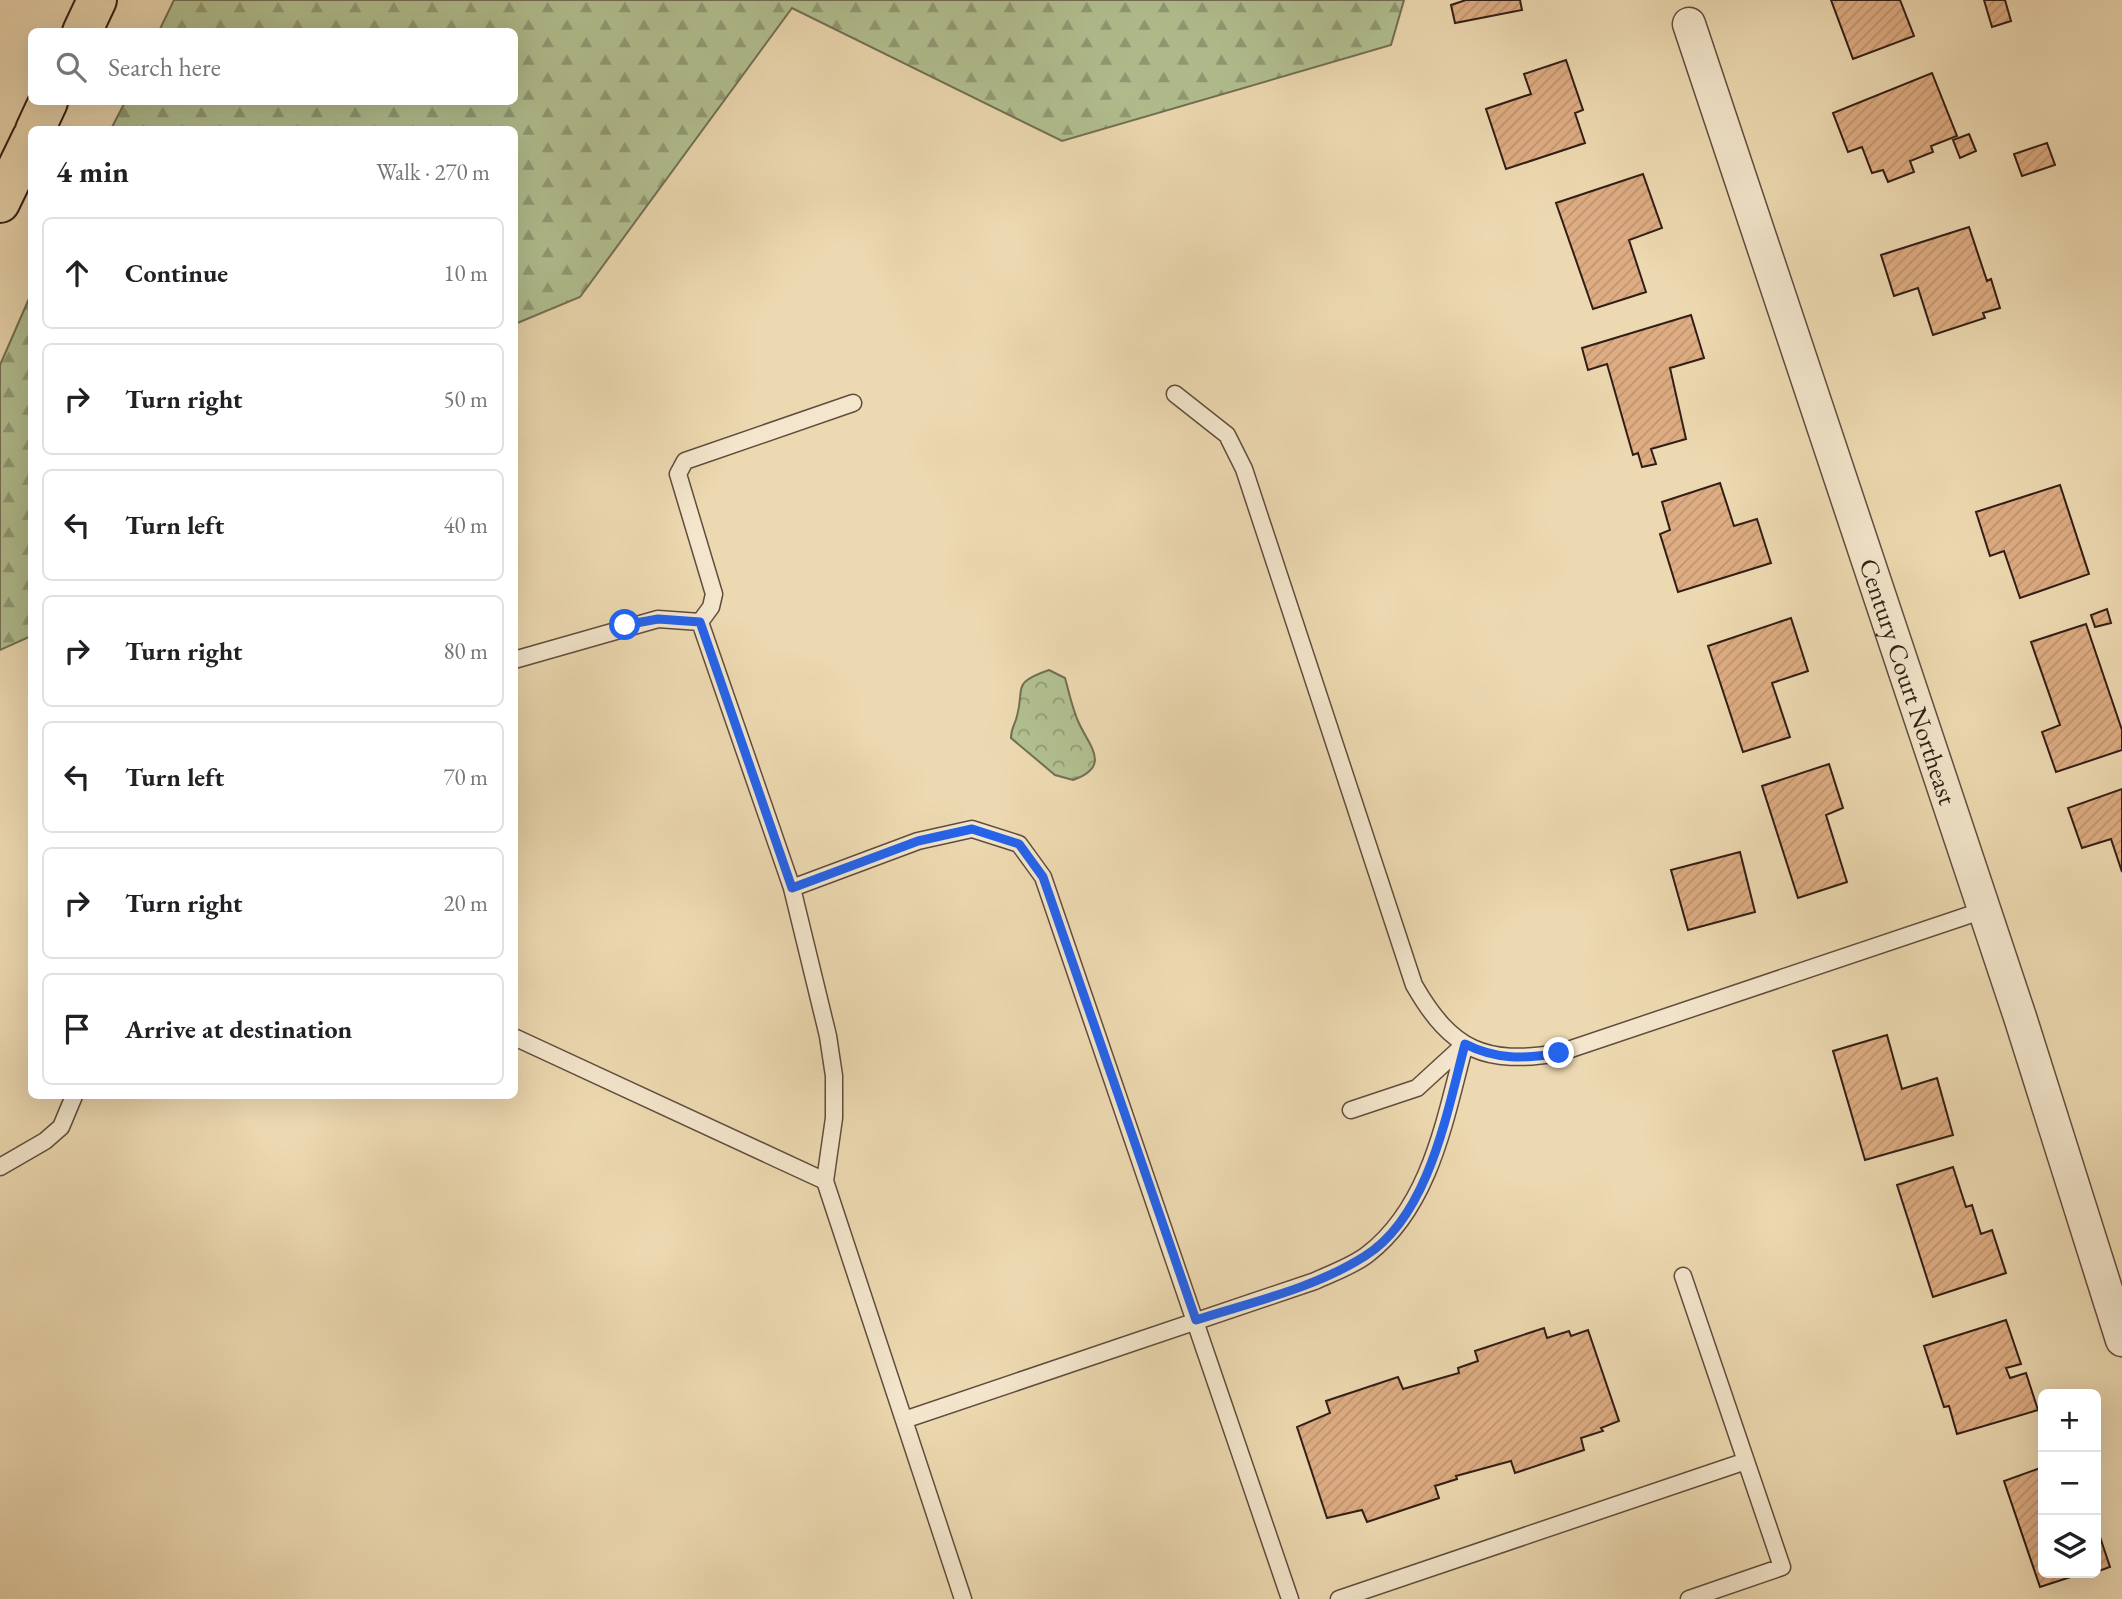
<!DOCTYPE html>
<html lang="en">
<head>
<meta charset="utf-8">
<style>
	:root { --surface:#fff; --page:#f2f2f2; --text:#202124; --muted:#757577; --line:#e0e0e0 }
	body { margin:0; font-family:"EB Garamond",serif; background:var(--page); color:var(--text) }
	.controls { position:absolute; right:21px; bottom:21px; display:grid; overflow:hidden; border-radius:10px; box-shadow:0 7px 28px #0002 }
	.controls button { width:63px; height:63px; display:grid; place-items:center; padding:0; border:0; border-bottom:2px solid var(--line); background:var(--surface); color:var(--text); font:35px sans-serif }
	.stop { position:absolute; width:21px; height:21px; margin:-16px; border:5px solid #2563eb; border-radius:50%; background:#fff }
	.stop.end { background:#2563eb; border-color:#fff; box-shadow:0 2px 7px #0008 }
	.list { margin:0; padding:0; list-style:none }
	h2 { display:flex; justify-content:space-between; align-items:center; height:91px; margin:0; padding:0 28px; font-size:30px }
	h2 small { font-size:23px; font-weight:400; color:var(--muted) }
	.list li { display:grid; grid-template-columns:46px 1fr auto; gap:21px; align-items:center; box-sizing:border-box; height:112px; margin:0 14px 14px; padding:0 14px; border:2px solid var(--line); border-radius:10px }
	.list b { display:block; font-size:26px; white-space:nowrap }
	.list em { font-size:23px; font-style:normal; color:var(--muted) }
	.icon { flex:none; width:38px; height:38px; fill:none; stroke:currentColor; stroke-width:2; stroke-linecap:round; stroke-linejoin:round }
	.map { position:relative; flex:none; width:2122px; height:1599px; overflow:hidden }
	.search { position:absolute; background:var(--surface); box-shadow:0 7px 28px #0002; left:28px; top:28px; width:490px; height:77px; display:flex; align-items:center; gap:18px; box-sizing:border-box; padding:0 24px; border-radius:10px; color:var(--muted); font-size:26px }
	.panel { position:absolute; background:var(--surface); box-shadow:0 7px 28px #0002; left:28px; top:126px; width:490px; height:973px; border-radius:10px }
	.map>svg:first-child { display:block }
	.forest { fill:url(#forest-firs); stroke:#726f54; stroke-width:2 }
	.park { fill:url(#park-crowns); stroke:#726f54; stroke-width:2 }
	.building { fill:url(#building-hatch); stroke:#321e16; stroke-width:2 }
	.lines { fill:none; stroke-linecap:round; stroke-linejoin:round }
	.lane-casing { stroke:#614d3d; stroke-width:19 }
	.street-casing { stroke:#614d3d; stroke-width:35 }
	.highway-casing { stroke:#321e16; stroke-width:42 }
	.lane { stroke:#f3e6cc; stroke-width:16 }
	.street { stroke:#f3e6cc; stroke-width:32 }
	.highway { stroke:#edd9b1; stroke-width:38 }
	.route { stroke:#2563eb; stroke-width:9 }
	.labels { text-anchor:middle; stroke-width:7; stroke-linejoin:round; paint-order:stroke }
	.street-label { font-size:26px; fill:#321e16; stroke:#f3e6cc }
</style>
</head>
<body>
<div class="map">
<svg width="2122" height="1599" viewBox="0 0 2122 1599">
	<defs>
		<pattern id="forest-firs" width="22" height="20" patternUnits="userSpaceOnUse" patternTransform="scale(1.75)"><rect width="22" height="20" fill="#b2c091"/><path d="M5 1l3.5 6h-7zM16 11l3.5 6h-7z" fill="#919b75"/></pattern>
		<pattern id="park-crowns" width="20" height="18" patternUnits="userSpaceOnUse" patternTransform="scale(1.75)"><rect width="20" height="18" fill="#b2c091"/><path d="M2 6a3 3 0 1 1 6 0M12 15a3 3 0 1 1 6 0" fill="none" stroke="#919b75"/></pattern>
		<pattern id="building-hatch" width="6" height="6" patternUnits="userSpaceOnUse" patternTransform="scale(1.75)"><rect width="6" height="6" fill="#dead83"/><path d="M-1 1l2-2M0 6l6-6M5 7l2-2" fill="none" stroke="#bf9470"/></pattern>
	</defs>
	<rect width="100%" height="100%" fill="#edd9b1"/>
	<filter id="stains"><feTurbulence type="fractalNoise" baseFrequency=".00286" numOctaves="4"/><feColorMatrix values="0 0 0 0 .2 0 0 0 0 .09 0 0 0 0 .02 0 0 0 .5 -.17"/></filter>
	<radialGradient id="worn" r=".72"><stop offset=".6" stop-color="#630" stop-opacity="0"/><stop offset="1" stop-color="#630" stop-opacity=".3"/></radialGradient>
	<path class="forest" d="M174,0H1404L1391,45L1062,141L792,8L580,297L515,324L514,130L111,129L125,102H514V32L159,31Z
		M31,294V636L0,650V365Z"/>
	<path class="park" d="M1049,670L1065,678C1069,692 1072,707 1078,721C1088,745 1113,766 1073,780L1055,775L1011,738C1011,728 1015,725 1017,716C1025,687 1011,683 1049,670Z"/>
	<path class="building" d="M1466,0H1520L1522,10L1455,23L1451,5Z
		M1831,0H1900L1914,36L1853,59Z
		M1984,0H2005L2011,21L1992,27Z
		M1566,60L1583,110L1575,113L1585,143L1506,169L1486,109L1531,94L1524,74Z
		M1932,73L1957,136L1931,146L1933,152L1910,161L1914,172L1888,182L1883,170L1872,173L1862,147L1848,152L1833,113Z
		M1969,134L1976,151L1960,158L1953,140Z
		M2047,143L2055,165L2022,176L2014,154Z
		M1643,174L1662,228L1629,240L1646,292L1593,309L1556,203Z
		M1969,227L1987,281L1991,279L2000,308L1983,313L1985,318L1933,335L1918,288L1894,296L1881,255Z
		M1691,315L1704,358L1670,368L1686,439L1651,449L1656,464L1642,467L1638,453L1633,455L1607,364L1588,370L1582,348Z
		M1720,483L1734,526L1757,519L1771,563L1678,592L1660,534L1670,530L1662,502Z
		M2060,485L2089,574L2020,598L2004,551L1990,556L1976,512Z
		M2107,609L2111,623L2095,627L2091,615Z
		M1791,618L1808,671L1772,683L1790,737L1743,752L1708,646Z
		M2086,624L2122,730V750L2056,772L2042,732L2060,725L2031,642Z
		M1829,764L1843,808L1826,815L1847,882L1798,898L1762,786Z
		M2122,789V872L2111,839L2082,848L2068,808Z
		M1740,852L1755,912L1688,930L1671,870Z
		M1887,1035L1902,1089L1937,1078L1953,1135L1865,1160L1833,1051Z
		M1953,1167L1966,1207L1972,1205L1981,1234L1992,1230L2006,1273L1933,1297L1897,1185Z
		M2006,1320L2021,1364L2006,1368L2010,1378L2026,1373L2038,1410L1957,1434L1949,1406L1944,1407L1924,1346Z
		M1544,1328L1547,1338L1569,1331L1571,1336L1588,1330L1619,1421L1601,1428L1603,1431L1581,1438L1584,1450L1515,1473L1511,1461L1456,1476L1457,1479L1435,1486L1439,1498L1367,1522L1362,1510L1327,1518L1297,1427L1330,1413L1326,1401L1398,1377L1403,1389L1459,1373L1458,1368L1478,1361L1475,1351Z
		M2043,1467V1573H2083L2040,1587L2004,1481Z
		M2096,1525L2110,1567L2096,1572Z"/>
	<g class="lines">
		<g class="lane-casing">
			<path id="lane" d="M1175,394L1227,435L1244,469L1414,985C1452,1051 1485,1065 1559,1053L1984,910
				M700,622L792,888L828,1036L834,1076V1118L825,1181L963,1599
				M700,622L711,607L714,594L678,474L685,461L853,403
				M514,660L658,619L700,622
				M792,888L918,841L972,829L1019,844L1043,877L1290,1599
				M514,1037L825,1181
				M1351,1110L1417,1088L1465,1044
				M0,1167L45,1141L61,1127L74,1096
				M1683,1276L1782,1567L1689,1599
				M904,1420L1315,1281C1332,1273 1353,1266 1368,1254C1431,1205 1445,1118 1465,1044
				M1339,1599L1746,1461"/>
		</g>
		<g class="street-casing">
			<g id="street">
				<path id="s1" d="M1689,24L2020,1017L2122,1340"/>
			</g>
		</g>
		<g class="highway-casing">
			<path id="highway" d="M82,32L97,0
				M35,130L48,102
				M0,203L32,137"/>
		</g>
		<use href="#lane" class="lane"/>
		<use href="#street" class="street"/>
		<use href="#highway" class="highway"/>
	</g>
	<g class="lines">
		<path class="route" d="M625,625L658,619L700,622L792,888L918,841L972,829L1019,844L1043,877L1196,1320C1252,1302 1315,1288 1365,1256C1429,1216 1447,1112 1465,1044C1497,1060 1524,1059 1559,1053"/>
	</g>
	<g class="labels">
		<g class="street-label">
			<text dy="9" stroke="none"><textPath href="#s1" startOffset="693">Century Court Northeast</textPath></text>
		</g>
	</g>
	<rect width="100%" height="100%" filter="url(#stains)"/>
	<rect width="100%" height="100%" fill="url(#worn)"/>
</svg>
<div class="controls">
<button>+</button>
<button>−</button>
<button><svg class="icon" aria-label="layers" viewBox="0 0 24 24"><path d="M12 4l9 5-9 5-9-5zM3 14l9 5 9-5"/></svg></button>
</div>
<div class="stop" style="left:625px;top:625px"></div>
<div class="stop end" style="left:1559px;top:1053px"></div>
<div class="search"><svg class="icon" aria-label="search" viewBox="0 0 24 24"><circle cx="10" cy="10" r="6"/><path d="M15 15l6 6"/></svg>Search here</div>
<section class="panel">
<h2>4 min<small>Walk · 270 m</small></h2>
<ul class="list">
<li><svg class="icon" aria-label="ahead" viewBox="0 0 24 24"><path d="M12 20V5M6 11l6-6 6 6"/></svg><div><b>Continue</b></div><em>10 m</em></li>
<li><svg class="icon" aria-label="right" viewBox="0 0 24 24"><path d="M7 20v-9h11M14 6l5 5-5 5"/></svg><div><b>Turn right</b></div><em>50 m</em></li>
<li><svg class="icon" aria-label="left" viewBox="0 0 24 24"><path d="M17 20v-9H6M10 6l-5 5 5 5"/></svg><div><b>Turn left</b></div><em>40 m</em></li>
<li><svg class="icon" aria-label="right" viewBox="0 0 24 24"><path d="M7 20v-9h11M14 6l5 5-5 5"/></svg><div><b>Turn right</b></div><em>80 m</em></li>
<li><svg class="icon" aria-label="left" viewBox="0 0 24 24"><path d="M17 20v-9H6M10 6l-5 5 5 5"/></svg><div><b>Turn left</b></div><em>70 m</em></li>
<li><svg class="icon" aria-label="right" viewBox="0 0 24 24"><path d="M7 20v-9h11M14 6l5 5-5 5"/></svg><div><b>Turn right</b></div><em>20 m</em></li>
<li><svg class="icon" aria-label="arrive" viewBox="0 0 24 24"><path d="M6 21V4h12l-3 4 3 4H6"/></svg><div><b>Arrive at destination</b></div></li>
</ul>
</section>
</div>
</body>
</html>
